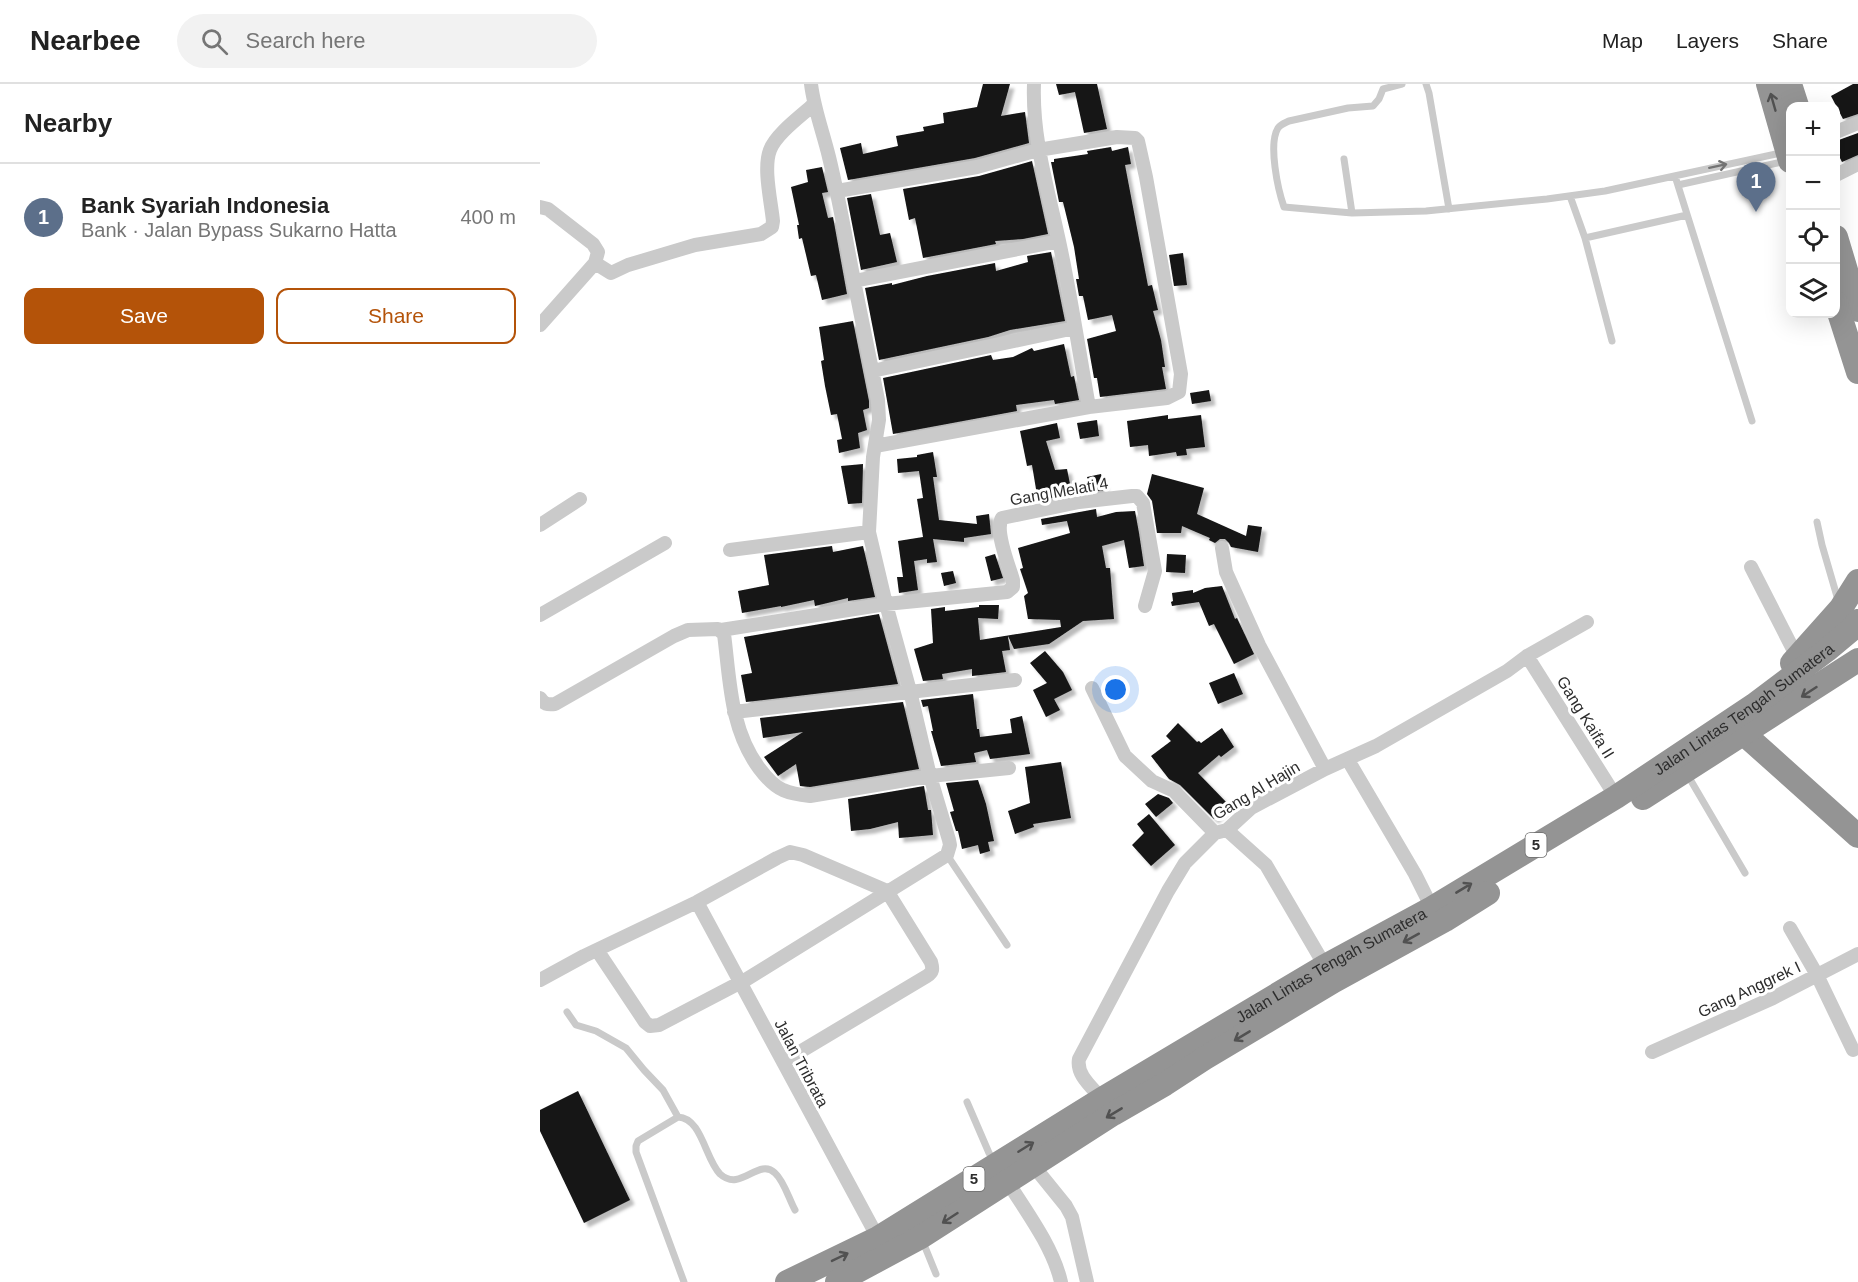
<!DOCTYPE html>
<html lang="en">
<head>
<meta charset="utf-8">
<style>
	:root { --surface:#fff; --page:#f2f2f2; --text:#222; --muted:#767676; --line:#e0e0e0; --accent:#b45309 }
	body { margin:0; font-family:Arial,sans-serif; background:var(--page); color:var(--text) }
	.controls { position:absolute; right:18px; top:18px; display:grid; overflow:hidden; border-radius:12px; box-shadow:0 6px 24px #0002 }
	.controls button { width:54px; height:54px; display:grid; place-items:center; padding:0; border:0; border-bottom:2px solid var(--line); background:var(--surface); color:var(--text); font:30px sans-serif }
	.you { position:absolute; left:576px; top:606px; width:21px; height:21px; margin:-15px; border:4px solid #fff; border-radius:50%; background:#1a73e8; box-shadow:0 0 0 9px #1a73e833 }
	.badge { display:grid; place-items:center; width:39px; height:39px; border-radius:50%; background:var(--accent); color:#fff; font-size:20px; font-weight:700 }
	.pin { position:absolute; translate:-50% -50px; filter:drop-shadow(0 2px 3px #0008) }
	.pin::after { content:''; position:absolute; top:32px; width:21px; height:18px; background:inherit; clip-path:polygon(0 0,100% 0,50% 100%) }
	.list { margin:0; padding:0; list-style:none }
	h2 { display:flex; justify-content:space-between; align-items:center; height:78px; margin:0; padding:0 24px; font-size:26px }
	h2 small { font-size:20px; font-weight:400; color:var(--muted) }
	.list li { display:grid; grid-template-columns:39px 1fr auto; gap:18px; align-items:center; box-sizing:border-box; height:108px; padding:0 24px; border-top:2px solid var(--line) }
	.list b { display:block; font-size:22px; white-space:nowrap }
	.list p { margin:0; font-size:20px; white-space:nowrap; color:var(--muted) }
	.list em { font-size:20px; font-style:normal; color:var(--muted) }
	.actions { display:flex; gap:12px; padding:18px 24px }
	.actions a { flex:1; padding:14px 0; border:2px solid var(--accent); border-radius:12px; text-align:center; font-size:21px; color:var(--accent) }
	.actions .main { background:var(--accent); color:#fff }
	.icon { flex:none; width:33px; height:33px; fill:none; stroke:currentColor; stroke-width:2; stroke-linecap:round; stroke-linejoin:round }
	.map { position:relative; flex:none; width:1318px; height:1198px; overflow:hidden }
	header { display:flex; align-items:center; gap:36px; box-sizing:border-box; height:84px; padding:0 30px; background:var(--surface); border-bottom:2px solid var(--line) }
	header strong { font-size:28px }
	nav { display:flex; gap:33px; margin-inline-start:auto; font-size:21px }
	.search { width:420px; height:54px; background:var(--page); display:flex; align-items:center; gap:15px; box-sizing:border-box; padding:0 21px; border-radius:33px; color:var(--muted); font-size:22px }
	main { display:flex }
	aside { flex:1; background:var(--surface) }
	.map>svg:first-child { display:block }
	.building { fill:#141414; filter:url(#shadow) }
	.lines { fill:none; stroke-linecap:round; stroke-linejoin:round }
	.lane { stroke:#cacaca; stroke-width:7 }
	.street { stroke:#cacaca; stroke-width:14 }
	.highway { stroke:#949494; stroke-width:24 }
	.oneway { stroke:#515151 }
	.oneway2 { stroke:#747474 }
	.labels { text-anchor:middle; stroke-width:6; stroke-linejoin:round; paint-order:stroke }
	.shield { fill:#fff; stroke:#6c6c6c; stroke-width:1.5 }
	.shield-label { font-size:15px; font-weight:bold; fill:#2d2d2d }
	.street-label { font-size:16px; fill:#2d2d2d; stroke:#fff }
</style>
</head>
<body>
<header>
<strong>Nearbee</strong>
<div class="search"><svg class="icon" aria-label="search" viewBox="0 0 24 24"><circle cx="10" cy="10" r="6"/><path d="M15 15l6 6"/></svg>Search here</div>
<nav><a>Map</a><a>Layers</a><a>Share</a></nav>
</header>
<main>
<aside>
<h2>Nearby<small></small></h2>
<ul class="list">
<li><span class="badge" style="background:#5c6f8a">1</span><div><b>Bank Syariah Indonesia</b><p>Bank · Jalan Bypass Sukarno Hatta</p></div><em>400 m</em></li>
</ul>
<div class="actions"><a class="main">Save</a><a>Share</a></div>
</aside>
<div class="map">
<svg width="1318" height="1198" viewBox="0 0 1318 1198">
	<defs>
		<filter id="shadow"><feDropShadow dx="4.5" dy="4.5" stdDeviation="1.5" flood-color="#0004"/></filter>
	</defs>
	<rect width="100%" height="100%" fill="#fff"/>
	<path class="building" d="M443,0H470L461,32L485,28L489,59L435,74L308,96L300,64L321,59L323,70L358,62L356,52L384,47L383,43L404,39L403,29L437,23Z
		M516,0H557L567,45L544,49L535,8L519,11Z
		M1313,0H1318V30L1303,35L1291,12Z
		M1318,49V71L1302,78L1296,66V57Z
		M571,63L572,67L588,63L591,80L585,81L608,202L612,201L618,226L613,227L621,256L625,283H622L626,305L560,313L557,294H554L547,255L576,247L572,231L548,236L543,212H539L536,195H539L534,163L523,118H519L511,78H514V75L548,70L547,67Z
		M492,77L508,150L483,155L455,157L456,160L383,174L375,134L369,136L363,105L439,92Z
		M282,83L288,108L282,109L288,134L293,133L307,210L282,216L276,191L271,192L262,154L259,155L257,141H259L251,103L268,98L266,86Z
		M331,110L340,151L350,149L357,178L321,186L307,114Z
		M511,168L525,237L470,246L448,253L339,276L325,204L352,199V201L387,192L455,179L456,187L488,178L487,172Z
		M643,169L647,201L634,202L629,171Z
		M313,237L329,317V324L323,326L327,346L318,349L320,364L299,369L297,356L302,355L297,330L291,331L285,302L281,277L284,276L279,243Z
		M524,260L531,293L534,292L539,316L515,320L514,316L476,321L477,327L353,350L343,294L451,271L453,276L473,273L492,264L494,267Z
		M669,306L671,317L652,320L650,309Z
		M628,331V335L661,331L665,363L646,365L647,371L637,372L636,368L609,372L608,361L590,363L587,337Z
		M557,336L559,352L540,355L537,339Z
		M517,339L520,354L506,357L515,386L527,385L532,410L550,406L547,393L561,390L565,406L537,409L498,417L492,381L487,382L480,347Z
		M393,368L397,393H393L399,436L437,440L436,432L449,430L451,450L424,454V458L393,455L397,478L387,479V475L374,477L378,506L359,509L357,493H363L358,457L383,453L377,415L383,414L379,387L358,389L357,375L377,373V371Z
		M323,380L322,419L308,420L301,382Z
		M612,390L664,404L657,430L706,452L708,441L722,443L718,468L691,463L689,459L685,455H680L675,459L669,456L670,454L642,442L641,449H617L612,417L607,410Z
		M556,425L557,433L576,428L595,427L599,449L604,482L589,484L584,456L562,462L566,484H570L574,535L543,537L509,560L474,565L468,552L470,566L462,567L466,588L432,592V585L402,590L403,595L383,597L374,565L393,559L391,525L405,523V527L439,523V521H459L458,535L438,534L440,556L521,543L520,536L488,535L484,512L488,509L480,485L483,484L478,464L530,449L527,437L502,441L501,435Z
		M292,462L293,468L323,462L335,513L308,517V514L275,522L274,516L241,523V522L202,529L198,507L229,501L224,471Z
		M455,470L463,494L451,497L445,473Z
		M627,470L646,471L645,489L626,488Z
		M413,487L416,499L404,502L401,489Z
		M682,502L695,535L697,534L714,570L694,580L674,540L669,542L659,518L632,522L631,518L633,517L632,509L653,506V509L665,504Z
		M339,530L358,600L206,618L201,591L212,589L204,553Z
		M505,567L523,588L532,606L514,615L520,626L506,633L493,606L507,599L490,579Z
		M694,589L703,610L678,620L669,599Z
		M433,610L437,645H439L440,653L472,649L470,635L482,632L490,670L450,675L447,666L434,669L436,678L401,682L391,647H393L388,622L383,623L381,616Z
		M363,618L379,685L270,703L260,702L256,680L238,692L224,673L263,648L223,654L220,634Z
		M638,639L657,658L659,657L661,659L682,644L694,663L681,673L679,671L658,689L689,721L674,735L640,701L629,695L611,672L631,657L626,652Z
		M521,678L531,734L493,740L494,743L475,750L468,727L490,719L485,683Z
		M438,696L446,720L454,757L448,758L450,767L440,770L438,761L422,765L418,747H416L410,728L414,727L406,699Z
		M384,702L388,726H391L393,751L359,754L358,738L330,745L311,747L308,715Z
		M618,710L629,714L633,719L616,733L605,720Z
		M609,730L635,761L611,782L592,761L604,749L597,740Z
		M38,1007L90,1116L44,1139L0,1047V1026Z"/>
	<g class="lines">
		<path class="lane" d="M862,0L843,5L839,15L833,22L808,24L749,37C745,39 741,40 738,44C728,60 738,106 744,123L812,129L886,127L1007,115L1065,107L1245,68
			M886,0L889,9L909,125
			M804,75L812,129
			M1135,92L1212,337
			M1138,101L1246,77
			M1030,112L1045,154L1072,257
			M1045,154L1147,131
			M1277,438L1282,461L1298,516
			M1147,690L1205,789
			M407,771L467,861
			M27,928L36,941L56,947L86,964L104,986L123,1006L138,1033
			M427,1018L449,1069L455,1078
			M383,1158L396,1190
			M144,1198L96,1068V1062L98,1057L138,1033C162,1034 165,1075 180,1090C201,1109 218,1073 235,1089C244,1097 249,1115 255,1126"/>
		<path class="street" d="M271,0C274,25 283,48 289,73C299,114 306,156 314,197
			M494,0C492,54 508,105 519,157C531,212 539,268 549,323
			M1296,48L1318,39
			M1296,91L1318,80
			M297,107L437,83L498,66L577,53L595,54L598,57L606,93L641,290L639,308L627,314L549,323L335,362
			M0,123L8,125L53,160L58,168L55,179L0,241
			M55,179L71,189L88,181L155,161L221,150L232,143L233,137C231,117 223,84 230,66C236,50 261,32 273,21
			M332,287L535,244
			M0,441L40,415
			M682,464L686,488L719,561L785,685
			M190,466L329,448
			M1211,483L1257,573
			M0,531L125,459
			M181,546L346,520L467,508L473,503V496C469,481 454,447 462,434L539,418L592,412H597L603,419L615,487L605,522
			M987,572L1076,713
			M552,604L585,672L612,697L634,707L675,749
			M0,614C4,620 7,621 15,620L134,552L148,546L178,545L184,550C190,596 190,645 219,684C225,692 233,702 243,706C252,710 261,711 270,712L390,692L469,684
			M194,628L475,596
			M808,676L875,790L892,824
			M687,746L726,781L785,882
			M157,818L338,1154
			M1250,844L1277,891L1313,966
			M57,866L105,938L110,942L119,941L207,895L407,771L410,761L409,756L390,692L370,607L346,520L329,448L333,373L339,336L338,316L314,197L519,157
			M0,896L44,872L157,818L237,774L250,768L263,771L347,807L391,878C393,885 393,888 387,892L243,978
			M1112,968L1233,914L1318,870
			M562,1015C552,1003 536,991 539,975L628,807L645,779L675,749L687,746L711,724L785,685L836,662L967,587L987,572L1047,538
			M492,1080L526,1122L532,1133L547,1198
			M467,1097C486,1127 513,1163 521,1198"/>
		<g class="highway">
			<path d="M1228,0L1250,77"/>
			<path d="M1250,0L1257,22"/>
			<path d="M1296,153L1318,226"/>
			<path d="M1296,219L1318,288"/>
			<path d="M1252,579L1301,524L1318,497"/>
			<path d="M1204,650L1318,752"/>
			<path d="M1103,714L1318,576"/>
			<path id="s1" d="M247,1198L338,1154L562,1015L785,882L892,824L1076,713L1214,621L1287,566L1311,546L1318,537"/>
			<path d="M297,1198L381,1153L573,1030L625,1000L665,974L794,897L905,836L948,809"/>
		</g>
	</g>
	<defs><path id="oneway-shaft" d="M-6 0H5M1.5-3L5.5 0L1.5 3" fill="none" stroke-width="1.6" stroke-linecap="round" stroke-linejoin="round" transform="scale(1.5)"/></defs>
	<g class="oneway">
		<use href="#oneway-shaft" transform="translate(1233 18) rotate(-106)"/>
		<use href="#oneway-shaft" transform="translate(1269 608) rotate(147)"/>
		<use href="#oneway-shaft" transform="translate(924 804) rotate(-31)"/>
		<use href="#oneway-shaft" transform="translate(871 854) rotate(151)"/>
		<use href="#oneway-shaft" transform="translate(702 952) rotate(149)"/>
		<use href="#oneway-shaft" transform="translate(574 1029) rotate(149)"/>
		<use href="#oneway-shaft" transform="translate(486 1063) rotate(-32)"/>
		<use href="#oneway-shaft" transform="translate(410 1134) rotate(147)"/>
		<use href="#oneway-shaft" transform="translate(300 1173) rotate(-26)"/>
	</g>
	<use class="oneway2" href="#oneway-shaft" transform="translate(1178 82) rotate(-12)"/>
	<g class="labels">
		<g class="shield">
			<rect x="985.5" y="749" width="21" height="24" rx="4.5"/>
			<rect x="423.5" y="1083" width="21" height="24" rx="4.5"/>
		</g>
		<g class="shield-label">
			<text x="996" y="766">5</text>
			<text x="434" y="1100">5</text>
		</g>
		<g class="street-label">
			<text transform="translate(519 407) rotate(-10)" y="6">Gang Melati 4</text>
			<text dy="6" stroke="none"><textPath href="#s1" startOffset="1116">Jalan Lintas Tengah Sumatera</textPath></text>
			<text transform="translate(1046 633) rotate(58)" y="6">Gang Kaifa II</text>
			<text transform="translate(716 706) rotate(-31)" y="6">Gang Al Hajin</text>
			<text dy="6" stroke="none"><textPath href="#s1" startOffset="630">Jalan Lintas Tengah Sumatera</textPath></text>
			<text transform="translate(1209 905) rotate(-25)" y="6">Gang Anggrek I</text>
			<text transform="translate(262 979) rotate(62)" y="6">Jalan Tribrata</text>
		</g>
	</g>
</svg>
<div class="controls">
<button>+</button>
<button>−</button>
<button><svg class="icon" aria-label="locate" viewBox="0 0 24 24"><circle cx="12" cy="12" r="6"/><path d="M12 2v4M12 18v4M2 12h4M18 12h4"/></svg></button>
<button><svg class="icon" aria-label="layers" viewBox="0 0 24 24"><path d="M12 4l9 5-9 5-9-5zM3 14l9 5 9-5"/></svg></button>
</div>
<div class="you"></div>
<div class="pin badge" style="left:1216px;top:128px;background:#5c6f8a">1</div>
</div>
</main>
</body>
</html>
